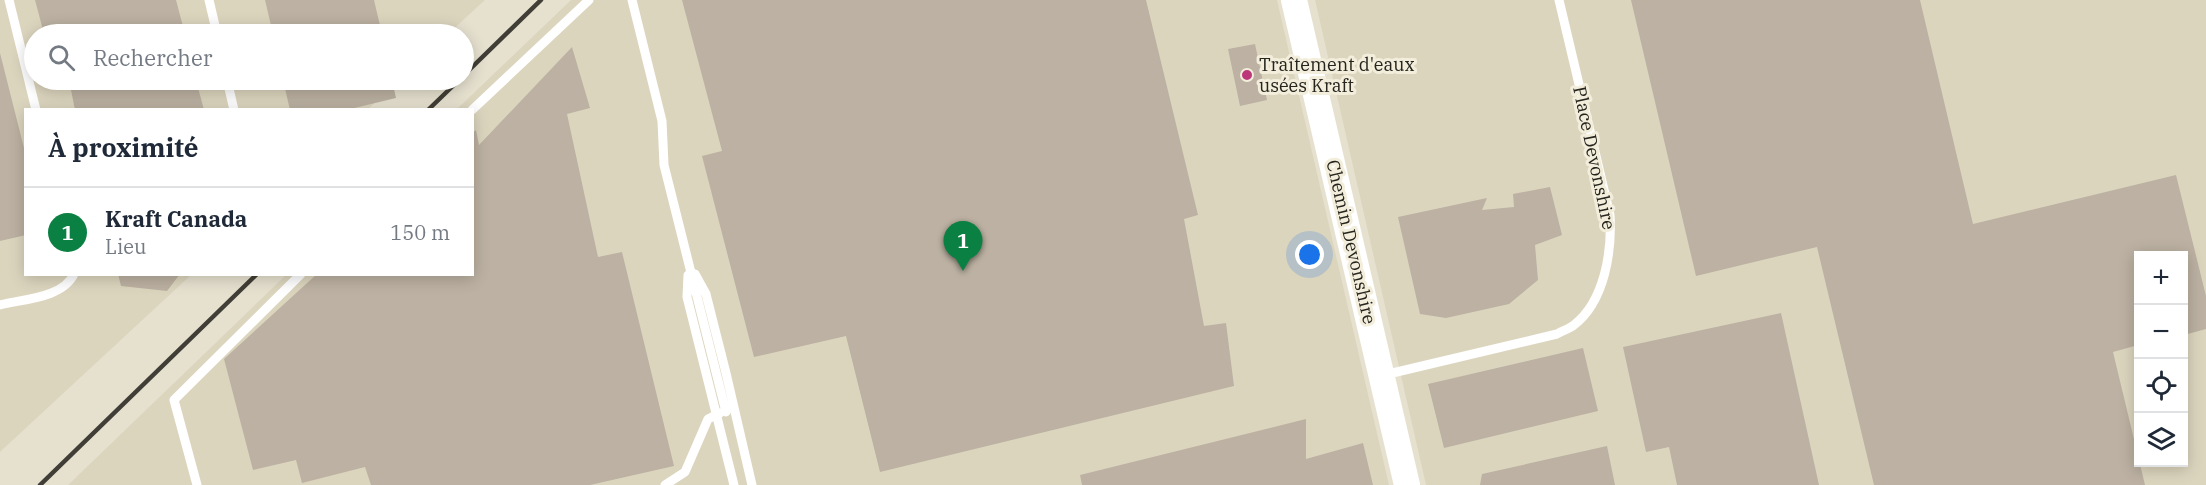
<!DOCTYPE html>
<html lang="fr">
<head>
<meta charset="utf-8">
<style>
	:root { --surface:#fff; --page:#f6f6f7; --text:#1f2937; --muted:#747a83; --line:#e0e1e3; --accent:#0b8043 }
	body { margin:0; font-family:"IBM Plex Serif",serif; background:var(--page); color:var(--text) }
	.controls { position:absolute; right:18px; bottom:18px; display:grid; overflow:hidden; border-radius:0px; box-shadow:0 3px 15px #0003 }
	.controls button { width:54px; height:54px; display:grid; place-items:center; padding:0; border:0; border-bottom:2px solid var(--line); background:var(--surface); color:var(--text); font:30px sans-serif }
	.you { position:absolute; left:1310px; top:255px; width:21px; height:21px; margin:-15px; border:4px solid #fff; border-radius:50%; background:#1a73e8; box-shadow:0 0 0 9px #1a73e833 }
	.badge { display:grid; place-items:center; width:39px; height:39px; border-radius:50%; background:var(--accent); color:#fff; font-size:20px; font-weight:700 }
	.pin { position:absolute; translate:-50% -50px; filter:drop-shadow(0 2px 3px #0008) }
	.pin::after { content:''; position:absolute; top:32px; width:21px; height:18px; background:inherit; clip-path:polygon(0 0,100% 0,50% 100%) }
	.list { margin:0; padding:0; list-style:none }
	h2 { display:flex; justify-content:space-between; align-items:center; height:78px; margin:0; padding:0 24px; font-size:26px }
	h2 small { font-size:20px; font-weight:400; color:var(--muted) }
	.list li { display:grid; grid-template-columns:39px 1fr auto; gap:18px; align-items:center; box-sizing:border-box; height:90px; padding:0 24px; border-top:2px solid var(--line) }
	.list b { display:block; font-size:22px; white-space:nowrap }
	.list p { margin:0; font-size:20px; white-space:nowrap; color:var(--muted) }
	.list em { font-size:20px; font-style:normal; color:var(--muted) }
	.icon { flex:none; width:33px; height:33px; fill:none; stroke:currentColor; stroke-width:2; stroke-linecap:round; stroke-linejoin:round }
	.map { position:relative; flex:none; width:2206px; height:485px; overflow:hidden }
	.search { position:absolute; background:var(--surface); box-shadow:0 3px 15px #0003; left:24px; top:24px; width:450px; height:66px; display:flex; align-items:center; gap:15px; box-sizing:border-box; padding:0 21px; border-radius:33px; color:var(--muted); font-size:22px }
	.panel { position:absolute; background:var(--surface); box-shadow:0 3px 15px #0003; left:24px; top:108px; width:450px; height:168px; border-radius:0px }
	.map>svg:first-child { display:block }
	.built { fill:#dcd5be; fill-rule:evenodd }
	.building { fill:#bcb1a2 }
	.lines { fill:none; stroke-linecap:round; stroke-linejoin:round }
	.lane { stroke:#fff; stroke-width:9 }
	.secondary { stroke:#fff; stroke-width:26 }
	.rail { stroke:#403e36; stroke-width:4.5 }
	.poi-dot { fill:#bc377a; stroke:#f3eedc; stroke-width:2 }
	.labels { text-anchor:middle; stroke-width:6; stroke-linejoin:round; paint-order:stroke }
	.poi-label { font-size:18px; fill:#25241d; stroke:#f3eedc; text-anchor:start }
	.street-label { font-size:18px; fill:#25241d; stroke:#f3eedc }
</style>
</head>
<body>
<div class="map">
<svg width="2206" height="485" viewBox="0 0 2206 485">
	<rect width="100%" height="100%" fill="#e6e1cf"/>
	<path class="built" d="M0,0H485L448,34H34V80H400L368,109L26,110V274L191,275L0,452Z
		M571,0H1277L1389,485H68L286,275L472,274V110L457,109Z
		M1315,0H2206V485H1426ZM2138,255H2184V462H2138Z"/>
	<path class="building" d="M35,0H176L185,34H44Z
		M265,0H374L382,34H273Z
		M682,0H1146L1198,215L1184,219L1204,326L1226,323L1234,386L880,472L846,336L754,357L702,156L722,151Z
		M1631,0H1920L1973,224L2176,175L2206,296V329L2184,335V255H2138V345L2113,352L2145,485H1874L1817,247L1696,276Z
		M1255,44L1267,100L1240,106L1228,49Z
		M572,47L590,108L567,114L598,257L622,252L674,466L590,485H371L365,467L302,483L296,460L253,470L224,359L317,274H472V133L476,130L479,145Z
		M0,53L26,156V235L0,241Z
		M56,80H196L204,110H75L71,90H59Z
		M283,80H392L396,98L346,110H290Z
		M1550,187L1562,235L1535,245L1538,280L1509,304L1446,318L1420,314L1398,217L1487,198L1482,210L1514,207L1513,194Z
		M118,274H180L167,291L121,286Z
		M1781,313L1819,485H1677L1669,447L1646,452L1623,347Z
		M1583,348L1598,411L1444,448L1428,384Z
		M1306,419V459L1363,443L1373,485H1082L1080,475Z
		M1607,446L1615,485H1480L1482,474Z"/>
	<g class="lines">
		<path class="lane" d="M9,0L36,110
			M209,0L217,34
			M632,0L662,121L664,165L726,412
			M227,80L234,110
			M472,110L589,0
			M695,274L706,294L726,373L752,485
			M688,275L687,297L734,485
			M0,305C23,299 63,298 74,274
			M1384,375L1557,334C1562,331 1569,329 1574,325C1605,301 1612,251 1610,215L1559,0
			M197,485L174,400L301,274
			M665,485L685,472L708,419L720,413"/>
		<path class="secondary" d="M1294,0L1407,485"/>
		<path class="rail" d="M464,75L541,0
			M428,110L459,80
			M40,485L257,274"/>
	</g>
	<circle class="poi-dot" cx="1247" cy="75" r="6"/>
	<g class="labels">
		<g class="poi-label">
			<text x="1259" y="71">Traîtement d'eaux<tspan x="1259" dy="21">usées Kraft</tspan></text>
		</g>
		<g class="street-label">
			<text transform="translate(1594 158) rotate(78)" y="6">Place Devonshire</text>
			<text transform="translate(1351 242) rotate(77)" y="6">Chemin Devonshire</text>
		</g>
	</g>
</svg>
<div class="controls">
<button>+</button>
<button>−</button>
<button><svg class="icon" aria-label="locate" viewBox="0 0 24 24"><circle cx="12" cy="12" r="6"/><path d="M12 2v4M12 18v4M2 12h4M18 12h4"/></svg></button>
<button><svg class="icon" aria-label="layers" viewBox="0 0 24 24"><path d="M12 4l9 5-9 5-9-5zM3 14l9 5 9-5"/></svg></button>
</div>
<div class="you"></div>
<div class="pin badge" style="left:963px;top:271px">1</div>
<div class="search"><svg class="icon" aria-label="search" viewBox="0 0 24 24"><circle cx="10" cy="10" r="6"/><path d="M15 15l6 6"/></svg>Rechercher</div>
<section class="panel">
<h2>À proximité<small></small></h2>
<ul class="list">
<li><span class="badge">1</span><div><b>Kraft Canada</b><p>Lieu</p></div><em>150 m</em></li>
</ul>
</section>
</div>
</body>
</html>
